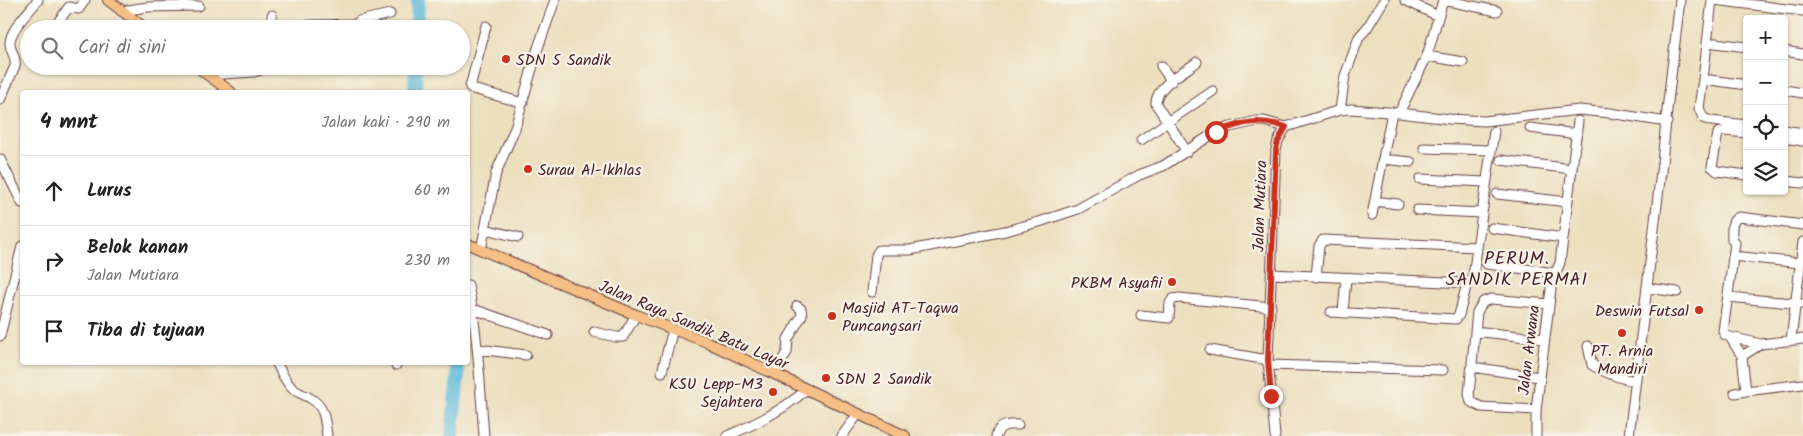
<!DOCTYPE html>
<html lang="id">
<head>
<meta charset="utf-8">
<style>
	:root { --surface:#fff; --page:#f6f6f6; --text:#222; --muted:#767676; --line:#e0e0e0 }
	body { margin:0; font-family:Kalam,sans-serif; background:var(--page); color:var(--text) }
	.controls { position:absolute; right:15px; top:15px; display:grid; overflow:hidden; border-radius:5px; box-shadow:0 1px 4px #0004 }
	.controls button { width:45px; height:45px; display:grid; place-items:center; padding:0; border:0; border-bottom:1px solid var(--line); background:var(--surface); color:var(--text); font:25px sans-serif }
	.stop { position:absolute; width:15px; height:15px; margin:-11px; border:4px solid #c8321e; border-radius:50%; background:#fff }
	.stop.end { background:#c8321e; border-color:#fff; box-shadow:0 1px 5px #0008 }
	.list { margin:0; padding:0; list-style:none }
	h2 { display:flex; justify-content:space-between; align-items:center; height:65px; margin:0; padding:0 20px; font-size:21px }
	h2 small { font-size:16px; font-weight:400; color:var(--muted) }
	.list li { display:grid; grid-template-columns:32px 1fr auto; gap:15px; align-items:center; box-sizing:border-box; height:70px; padding:0 20px; border-top:1px solid var(--line) }
	.list b { display:block; font-size:19px; white-space:nowrap }
	.list p { margin:0; font-size:16px; white-space:nowrap; color:var(--muted) }
	.list em { font-size:16px; font-style:normal; color:var(--muted) }
	.icon { flex:none; width:28px; height:28px; fill:none; stroke:currentColor; stroke-width:2; stroke-linecap:round; stroke-linejoin:round }
	.map { position:relative; flex:none; width:1803px; height:436px; overflow:hidden }
	.search { position:absolute; background:var(--surface); box-shadow:0 1px 4px #0004; left:20px; top:20px; width:450px; height:55px; display:flex; align-items:center; gap:12px; box-sizing:border-box; padding:0 18px; border-radius:28px; color:var(--muted); font-size:19px }
	.panel { position:absolute; background:var(--surface); box-shadow:0 1px 4px #0004; left:20px; top:90px; width:450px; height:275px; border-radius:5px }
	.map>svg:first-child { display:block }
	.lines { fill:none; stroke-linecap:round; stroke-linejoin:round }
	.river { stroke:#5bbad9; stroke-width:14 }
	.minor-casing { stroke:#623c41; stroke-width:11 }
	.major-casing { stroke:#623c41; stroke-width:12 }
	.minor { stroke:#fff; stroke-width:9 }
	.major { stroke:#f5bf86; stroke-width:10 }
	.route { stroke:#c8321e; stroke-width:6 }
	.poi-dot { fill:#c8321e; stroke:#f7f3e8; stroke-width:2 }
	.labels { text-anchor:middle; stroke-width:4.5; stroke-linejoin:round; paint-order:stroke }
	.poi-label { font-size:16px; fill:#4a1f2b; stroke:#f7f3e8; text-anchor:start }
	.street-label { font-size:16px; fill:#4a1f2b; stroke:#f7f3e8 }
	.neighbourhood-label { font-size:18px; letter-spacing:1px; fill:#4a1f2b; stroke:#f7f3e8 }
</style>
</head>
<body>
<div class="map">
<svg width="1803" height="436" viewBox="0 0 1803 436">
	<rect width="100%" height="100%" fill="#f7f3e8"/>
	<filter id="ink" filterUnits="userSpaceOnUse"><feTurbulence type="fractalNoise" baseFrequency=".02" numOctaves="2"/><feDisplacementMap in="SourceGraphic" scale="10" xChannelSelector="R" yChannelSelector="G"/><feConvolveMatrix kernelMatrix="1 2 1 2 8 2 1 2 1" color-interpolation-filters="sRGB"/></filter>
	<filter id="wash" filterUnits="userSpaceOnUse"><feTurbulence type="fractalNoise" baseFrequency=".0096" numOctaves="4" result="noise"/><feDisplacementMap in="SourceGraphic" scale="20" xChannelSelector="R" yChannelSelector="G"/><feGaussianBlur stdDeviation="1.12" result="paint"/><feColorMatrix in="noise" values="0 0 0 0 0 0 0 0 0 0 0 0 0 0 0 0 0 1.4 0 .05"/><feComposite in="paint" operator="in"/></filter>
	<g filter="url(#wash)">
		<rect width="100%" height="100%" fill="#ecdfbe"/>
		<g class="lines">
			<path class="river" d="M417,29L418,0
				M415,92L416,66
				M452,436L458,374L456,362"/>
		</g>
	</g>
	<g filter="url(#ink)">
		<g class="lines">
			<g class="minor-casing">
				<path id="minor" d="M1405,0L1438,16
					M1443,0L1497,11
					M1712,0L1703,79L1747,85
					M1714,0L1803,11
					M121,11L148,7L199,6
					M272,15V27
					M486,26L470,87L473,89L523,103
					M53,29L69,7L79,9L85,0
					M272,29V27L279,26L357,24
					M357,29V24L359,21L390,14
					M1707,42L1747,47
					M1784,51L1803,54
					M1427,56L1463,62
					M1161,66L1172,81
					M207,75L254,72L261,70L267,66
					M1703,79L1699,108L1703,118L1711,121L1747,125
					M1784,90L1803,93
					M0,100L15,66C17,57 10,52 10,43C10,29 30,11 38,0
					M1340,110L1345,76L1359,37L1367,28L1384,0
					M1399,113L1450,119L1484,121L1579,110L1610,113L1667,122
					M1530,128L1577,134
					M1784,130L1803,133
					M1747,133L1725,131L1718,133L1712,167L1717,171L1747,175
					M1784,138L1803,141
					M1141,140L1213,91
					M1424,148L1491,150
					M1187,152L1156,104C1155,86 1184,72 1197,62
					M0,159L22,203
					M1383,159L1411,162
					M1501,160L1572,169
					M1420,179L1486,182
					M1784,181L1803,183
					M1497,194L1568,202
					M1375,201L1398,204
					M1417,210L1482,213
					M1372,215L1392,112
					M1803,225L1739,217C1730,220 1732,231 1732,240L1735,243L1723,331L1725,335L1730,337L1742,356L1746,391L1803,384
					M1492,228L1563,238
					M485,229L518,237
					M481,250L496,173L515,128L538,48L555,0
					M1733,256L1800,263
					M1487,264L1555,273
					M1271,274L1467,283L1471,281L1473,276L1494,131
					M1316,277L1319,246L1323,240L1477,247
					M468,285C478,334 480,385 484,436
					M1648,288L1677,292
					M872,292L876,255L879,250H910L1005,231L1039,222L1078,209L1139,175L1163,166L1216,132L1230,127L1257,121H1264L1286,127
					M1728,297L1803,304
					M473,309L548,335
					M1331,312L1456,319L1459,315L1467,283
					M1343,313L1346,278
					M1141,315L1169,318L1170,303L1173,299L1179,298L1271,307
					M1475,331L1544,339
					M594,332L616,337H623L636,315
					M0,336L22,246
					M1730,337L1761,344
					M1791,340L1803,242
					M1588,346L1592,365C1606,373 1620,379 1636,381
					M478,349L526,355
					M1210,350L1268,360
					M1742,356L1761,344L1803,339
					M276,362C281,371 285,382 293,389C298,393 305,395 310,398C325,406 325,421 327,436
					M396,365V362
					M1268,365L1443,370
					M1472,367L1539,377
					M662,372L673,329
					M774,374L787,352L788,339L802,315L801,309L797,306
					M1735,393L1746,391
					M1536,410L1481,407L1471,402L1469,394L1477,312L1483,302L1491,299L1549,304
					M727,436C756,424 784,410 807,389
					M842,436L858,414
					M996,436C999,425 1007,424 1018,425
					M1275,436L1268,360L1276,150L1278,141L1286,127L1340,110L1352,109L1399,113L1427,56L1443,0
					M1536,436V410L1552,281L1560,263L1578,121
					M1629,436L1662,163L1667,110L1680,0"/>
			</g>
			<g class="major-casing">
				<path id="major" d="M108,0L146,29
					M196,66L231,92
					M468,244L636,315L707,342L905,436"/>
			</g>
			<use href="#minor" class="minor"/>
			<use href="#major" class="major"/>
		</g>
	</g>
	<g class="lines" filter="url(#ink)">
		<path class="route" d="M1216,132C1244,122 1258,118 1286,127L1278,141L1276,150L1268,360L1271,396"/>
	</g>
	<g class="poi-dot">
		<circle cx="506" cy="59" r="5"/>
		<circle cx="528" cy="169" r="5"/>
		<circle cx="1172" cy="282" r="5"/>
		<circle cx="1699" cy="310" r="5"/>
		<circle cx="832" cy="316" r="5"/>
		<circle cx="1622" cy="333" r="5"/>
		<circle cx="826" cy="378" r="5"/>
		<circle cx="773" cy="392" r="5"/>
	</g>
	<g class="labels">
		<g class="poi-label">
			<text x="516" y="65">SDN 5 Sandik</text>
			<text x="538" y="175">Surau Al-Ikhlas</text>
			<text x="1162" y="288" text-anchor="end">PKBM Asyafii</text>
			<text x="842" y="313">Masjid AT-Taqwa<tspan x="842" dy="18">Puncangsari</tspan></text>
			<text x="1689" y="316" text-anchor="end">Deswin Futsal</text>
			<text x="1622" y="356" text-anchor="middle">PT. Arnia<tspan x="1622" dy="18">Mandiri</tspan></text>
			<text x="836" y="384">SDN 2 Sandik</text>
			<text x="763" y="389" text-anchor="end">KSU Lepp-M3<tspan x="763" dy="18">Sejahtera</tspan></text>
		</g>
		<g class="street-label">
			<text transform="translate(1259 206) rotate(-88)" y="6">Jalan Mutiara</text>
			<text transform="translate(694 324) rotate(23)" y="6">Jalan Raya Sandik Batu Layar</text>
			<text transform="translate(1528 350) rotate(-83)" y="6">Jalan Arwana</text>
		</g>
		<g class="neighbourhood-label">
			<text x="1517" y="264">PERUM.<tspan x="1517" dy="21">SANDIK PERMAI</tspan></text>
		</g>
	</g>
</svg>
<div class="controls">
<button>+</button>
<button>−</button>
<button><svg class="icon" aria-label="locate" viewBox="0 0 24 24"><circle cx="12" cy="12" r="6"/><path d="M12 2v4M12 18v4M2 12h4M18 12h4"/></svg></button>
<button><svg class="icon" aria-label="layers" viewBox="0 0 24 24"><path d="M12 4l9 5-9 5-9-5zM3 14l9 5 9-5"/></svg></button>
</div>
<div class="stop" style="left:1216px;top:132px"></div>
<div class="stop end" style="left:1271px;top:396px"></div>
<div class="search"><svg class="icon" aria-label="search" viewBox="0 0 24 24"><circle cx="10" cy="10" r="6"/><path d="M15 15l6 6"/></svg>Cari di sini</div>
<section class="panel">
<h2>4 mnt<small>Jalan kaki · 290 m</small></h2>
<ul class="list">
<li><svg class="icon" aria-label="ahead" viewBox="0 0 24 24"><path d="M12 20V5M6 11l6-6 6 6"/></svg><div><b>Lurus</b></div><em>60 m</em></li>
<li><svg class="icon" aria-label="right" viewBox="0 0 24 24"><path d="M7 20v-9h11M14 6l5 5-5 5"/></svg><div><b>Belok kanan</b><p>Jalan Mutiara</p></div><em>230 m</em></li>
<li><svg class="icon" aria-label="arrive" viewBox="0 0 24 24"><path d="M6 21V4h12l-3 4 3 4H6"/></svg><div><b>Tiba di tujuan</b></div></li>
</ul>
</section>
</div>
</body>
</html>
